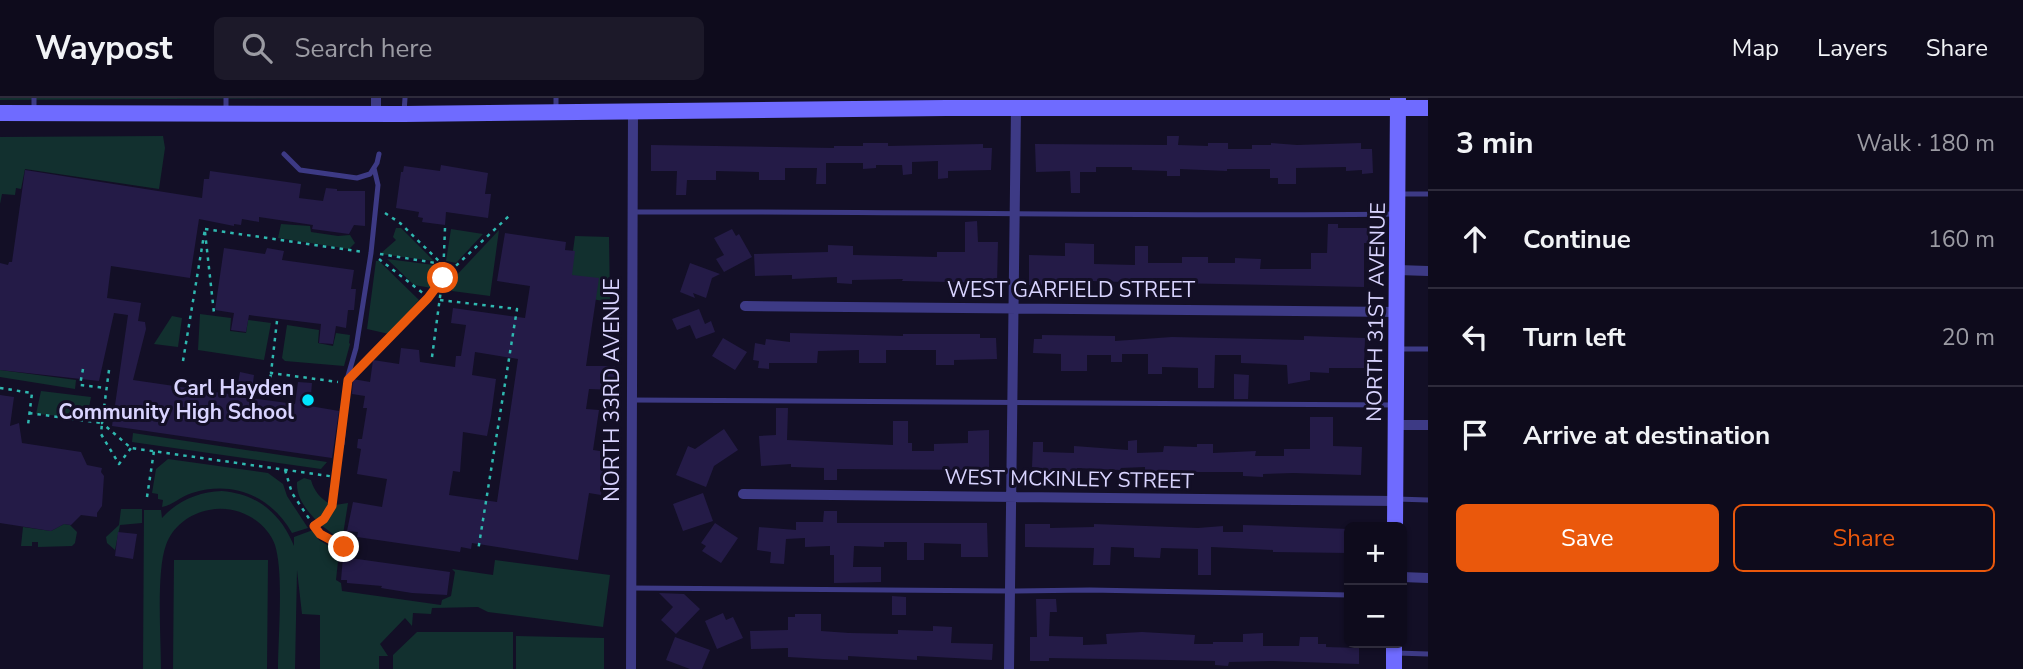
<!DOCTYPE html>
<html lang="en">
<head>
<meta charset="utf-8">
<style>
	:root { --surface:#0e0b1c; --page:#1c1929; --text:#f1f3f6; --muted:#9b9ba3; --line:#2e2b3b; --accent:#ea580c }
	body { margin:0; font-family:"Nunito Sans",sans-serif; background:var(--page); color:var(--text) }
	.controls { position:absolute; right:21px; bottom:21px; display:grid; overflow:hidden; border-radius:10px; box-shadow:0 2px 5px #0004 }
	.controls button { width:63px; height:63px; display:grid; place-items:center; padding:0; border:0; border-bottom:2px solid var(--line); background:var(--surface); color:var(--text); font:35px sans-serif }
	.stop { position:absolute; width:21px; height:21px; margin:-16px; border:5px solid #ea580c; border-radius:50%; background:#fff }
	.stop.end { background:#ea580c; border-color:#fff; box-shadow:0 2px 7px #0008 }
	.list { margin:0; padding:0; list-style:none }
	h2 { display:flex; justify-content:space-between; align-items:center; height:91px; margin:0; padding:0 28px; font-size:30px }
	h2 small { font-size:23px; font-weight:400; color:var(--muted) }
	.list li { display:grid; grid-template-columns:46px 1fr auto; gap:21px; align-items:center; box-sizing:border-box; height:98px; padding:0 28px; border-top:2px solid var(--line) }
	.list b { display:block; font-size:26px; white-space:nowrap }
	.list em { font-size:23px; font-style:normal; color:var(--muted) }
	.actions { display:flex; gap:14px; padding:21px 28px }
	.actions a { flex:1; padding:16px 0; border:2px solid var(--accent); border-radius:10px; text-align:center; font-size:24px; color:var(--accent) }
	.actions .main { background:var(--accent); color:#fff }
	.icon { flex:none; width:38px; height:38px; fill:none; stroke:currentColor; stroke-width:2; stroke-linecap:round; stroke-linejoin:round }
	.map { position:relative; flex:none; width:1428px; height:571px; overflow:hidden }
	header { display:flex; align-items:center; gap:42px; box-sizing:border-box; height:98px; padding:0 35px; background:var(--surface); border-bottom:2px solid var(--line) }
	header strong { font-size:33px }
	nav { display:flex; gap:38px; margin-inline-start:auto; font-size:24px }
	.search { width:490px; height:63px; background:var(--page); display:flex; align-items:center; gap:18px; box-sizing:border-box; padding:0 24px; border-radius:10px; color:var(--muted); font-size:26px }
	main { display:flex }
	aside { flex:1; background:var(--surface) }
	.map>svg:first-child { display:block }
	.green { fill:#12302f }
	.building { fill:#241b47; fill-rule:evenodd }
	.lines { fill:none; stroke-linecap:round; stroke-linejoin:round }
	.path { stroke:#2fb8b0; stroke-width:2.5; stroke-dasharray:3.5 5; stroke-linecap:butt }
	.lane { stroke:#3d3a85; stroke-width:5 }
	.street { stroke:#3d3a85; stroke-width:10 }
	.secondary { stroke:#6f6bff; stroke-width:16 }
	.route { stroke:#ea580c; stroke-width:9 }
	.poi-dot { fill:#00e5ff; stroke:#130f26; stroke-width:2.5 }
	.labels { text-anchor:middle; stroke-width:6; stroke-linejoin:round; paint-order:stroke }
	.street-label { font-size:21px; fill:#d9d4ff; stroke:#130f26 }
	.poi-label { font-size:21px; font-weight:bold; fill:#d9d4ff; stroke:#130f26; text-anchor:end }
</style>
</head>
<body>
<header>
<strong>Waypost</strong>
<div class="search"><svg class="icon" aria-label="search" viewBox="0 0 24 24"><circle cx="10" cy="10" r="6"/><path d="M15 15l6 6"/></svg>Search here</div>
<nav><a>Map</a><a>Layers</a><a>Share</a></nav>
</header>
<main>
<div class="map">
<svg width="1428" height="571" viewBox="0 0 1428 571">
	<rect width="100%" height="100%" fill="#130f26"/>
	<path class="green" d="M0,0H363L0,2Z
		M163,38L165,50L159,91L25,71L21,91L16,90L15,97L2,96L0,106V39Z
		M281,126L310,128L311,134L338,138L350,137L355,145L349,151L278,140Z
		M396,130H401L434,163L380,156L396,142L393,139Z
		M451,131L483,136L456,165L446,163Z
		M499,132L490,198L452,193L454,180Z
		M575,138L609,139L610,204L567,197Z
		M387,161L434,167L432,190L414,187Z
		M376,163H379L419,202L389,236L367,231Z
		M200,216L231,220L230,233L246,235L248,222L271,225L264,262L198,252Z
		M172,218L182,220L178,249L154,246Z
		M287,227L319,232L318,245L333,248L336,235L350,237L349,245L350,246L344,268L285,263L282,260Z
		M0,272L76,282L75,291L0,279Z
		M41,293L91,299L87,320L36,316Z
		M133,335L327,364L321,371L132,344Z
		M168,361L268,375L283,386L287,398L308,430L292,435C271,398 233,382 192,395C181,398 173,407 162,409L163,402L158,401V396L152,395L156,371Z
		M304,380L311,382C314,393 320,400 330,406L318,424C307,413 296,400 297,384Z
		M222,393C258,396 281,416 294,448V439L313,432L319,442L339,454L336,482L341,485L342,493L441,507L442,502L451,498L455,474L452,471L493,477L495,462L610,477L603,529L488,514L478,509L432,510L431,516L413,515L412,528L405,520L380,546L388,558H379V571H320V517L302,516L297,472L295,571H278C278,539 284,476 275,447C266,422 236,406 209,412C189,416 173,428 166,447C156,474 161,540 161,571H143L144,412H161L162,420C178,402 199,394 222,393Z
		M348,405L342,443L321,427L335,407Z
		M121,411H142V425L120,427L115,452L107,445L106,439L119,427Z
		M64,426L70,427L77,434L75,445L72,448L38,449V444H32V448H21L23,429L51,433Z
		M174,462H268L267,571H173Z
		M417,534H513V571H393V557Z
		M516,538L604,540V571H516Z"/>
	<path class="building" d="M1167,38H1179L1178,47L1208,48V45H1228V51H1252V47H1271V45L1297,47L1361,45V51H1372L1373,75L1362,76V72L1346,73V69L1296,70V86H1278V80H1270V71H1227V73L1180,71V78H1167V73L1132,72V69H1096V74H1080V95H1071L1070,73L1036,74L1035,46L1167,47Z
		M863,45H888V48L983,46V50H992L991,72L948,73V80L938,81V63L912,64V76L903,77L902,67H876V70L863,71V65H826V86H816L817,70H785V82H759V74L716,73V82H687L686,97H676L677,73H651V47L834,50V48H863Z
		M441,67L488,75L485,96H491L488,120L446,114L445,127L422,124L423,120L418,119L419,114L396,110L401,74H403L404,68L440,73Z
		M25,72L202,100L204,81H209L210,73L301,86L299,100L323,103L326,90L337,91V93H365V128L354,127L349,136L312,131L313,127L259,119V124L242,121L241,127L234,126V128L199,121L190,180L111,168L107,200L141,205L138,223L145,224L146,231L133,282L236,297L240,274L254,277L251,300L295,306L298,284L312,285L310,308L339,313L332,360L112,328L128,217L114,215L99,283L0,272V165L8,167L9,164H12Z
		M977,123L978,144H998L997,185L902,183L903,181L852,182V186L837,185V179L792,181V177L755,178L754,156L828,154V147L853,148V157L937,159V154H965V124Z
		M1328,126H1338V130H1368V145H1364V189L1172,185V180H1153L1152,185L1093,183V189L1029,187V157L1065,158V145L1094,146V166L1135,167V148H1148V165H1182V159H1208V165H1235V160L1261,161L1260,171H1311V155H1327Z
		M732,131L736,138L739,136L752,159L724,174L716,161L724,157L714,140Z
		M505,135L566,144L565,152L575,153L572,177L599,180L586,268H615V292L589,291L586,311L599,312L593,352L607,354L601,397L589,395L578,462L472,445L471,451L461,449L460,454L357,439L358,434L347,433L353,404L382,409L387,381L357,376L361,351L357,350L358,341H362L367,310H363L365,298L352,296L353,281L370,284L373,262L399,266L401,250L419,252L420,264L455,269L456,258H461L466,227L451,225L453,210L525,220L530,188L497,183ZM475,254L518,261L497,404L449,397L453,373L460,374L463,334L487,338L491,318L496,281L472,277Z
		M224,150L265,156L267,150L284,153L282,162L354,172L351,191H356L354,212H348L346,230L336,228L333,246L319,245L321,226L249,217L246,234L231,232L234,215L215,212Z
		M690,165L720,176L712,180L706,200L693,195L695,200L680,194Z
		M699,211L705,226L711,223L715,234L696,241L690,227L677,232L672,221Z
		M790,235L903,238V236H980V240H996L997,261L954,262V267H936V252H886V265H859V252L818,253L817,265H769V271L758,270L759,263L753,262L755,245L765,247L766,241L790,244Z
		M1042,237L1115,238V243L1172,239L1304,242V238L1365,240L1364,270H1329V275L1310,274V282L1288,286L1287,267L1241,265V257H1215L1214,290H1198V270L1162,269V276H1148V256H1122V264H1111V257H1087V273H1061V256L1033,255L1034,241H1042Z
		M723,240L747,254L735,272L712,258Z
		M1234,276L1249,277L1248,301H1234Z
		M0,297L14,299L10,328L19,325L22,345L81,354L87,367L102,370L101,374L104,378L102,408L97,415V419L81,417L71,427L64,426L51,433L0,425Z
		M776,310H788L787,342L893,347V323H908V345H912V353H934V346L968,345V333L989,332V372L837,371V382H824V370L791,369V366L761,368L759,338L776,337Z
		M1310,319H1333V348L1362,349L1361,377L1293,375L1263,376V379L1243,378V374H1145V369L1121,370L1120,372L1077,370V374H1051L1042,373V370L1032,369L1033,344H1043V354L1074,355V348L1128,352V343L1137,342V355L1163,354L1164,348L1197,349V346H1213V355L1256,353L1255,358H1284V351H1310Z
		M724,331L738,352L714,368L706,389L676,377L688,348L695,351Z
		M703,395L713,423L683,433L673,406Z
		M824,413H837V425H987L988,459H961V446L924,445V462H907V444H884V449L854,448L853,469H881V484L834,485V457H830V448L805,449V440L786,441L784,466L770,465L771,454L757,452L759,429L796,432V424H823Z
		M715,425L738,440L721,465L702,453L706,448L701,445Z
		M1025,426H1050V430L1094,429V426L1198,430L1223,428V434H1243V427L1349,431V455L1273,454V452L1211,449V477H1198V451L1161,450L1160,460L1134,459V450L1111,449L1110,467H1093L1094,450L1025,449Z
		M118,434L137,436L133,461L115,458Z
		M343,459L450,474L447,497L412,495L381,490L382,488L347,485V482H341Z
		M659,495L684,496L700,511L676,536L661,522L673,509Z
		M892,498L906,499V517H892Z
		M1036,501H1056L1057,514H1050L1049,538L1083,539V547L1107,546L1106,536L1142,534L1195,537L1194,546H1213V544H1243V536L1263,535V548H1299L1300,539H1318V546H1326V549L1359,550V566L1273,563L1229,564L1228,568L1215,567V563L1168,562L1049,560V563H1030V539H1037Z
		M723,515L726,522L733,519L743,540L717,551L705,523Z
		M795,516H821V533L849,535L898,536V532L933,533V528L952,529L951,545L993,546L992,562L917,558V562L848,558V562L823,561L788,559V550L751,551L750,533L788,532V519H795Z
		M675,539L710,552L702,571H690L666,562Z"/>
	<g class="lines">
		<path class="path" d="M385,115L400,125L442,166
			M445,130L443,180L510,117
			M205,131L363,154
			M205,134L214,215
			M380,156L442,166
			M379,161L428,199
			M440,202L517,211L478,453
			M277,223L271,275L338,284
			M432,259L442,184
			M183,263L205,131
			M360,270L428,199L443,180
			M83,271L80,287L105,290
			M109,272L102,325L131,350L336,379
			M0,290L32,295L28,327
			M268,297L271,275
			M29,315L102,325L101,336L119,366L131,350
			M340,353C336,380 338,410 314,428L320,436L344,449
			M285,372L292,395L314,428
			M147,399L154,353"/>
		<path class="lane" d="M34,0V14
			M226,0V13
			M556,0V12
			M404,14L405,0
			M284,56L300,72L357,80L370,76L377,65L379,56
			M1400,96H1428
			M632,114C887,113 1141,119 1395,116
			M1400,251H1428
			M631,302L1394,307
			M342,346L348,278L356,250L371,155L378,87L374,70
			M1396,401L1428,402
			M630,490L1009,493L1090,492L1349,497
			M1396,555L1428,556"/>
		<path class="street" d="M376,0V16
			M1398,172L1428,173
			M745,208L1396,214
			M1396,327H1428
			M743,396L1395,403
			M1402,479L1428,480
			M631,571L633,13
			M1009,571L1016,10"/>
		<path class="secondary" d="M0,15L404,16L946,10H1428
			M1395,429L1398,1
			M1394,571V545"/>
	</g>
	<g class="lines">
		<path class="route" d="M344,449L320,436L314,428L324,421L332,408L348,282L428,200L443,180"/>
	</g>
	<circle class="poi-dot" cx="308" cy="302" r="7"/>
	<g class="labels">
		<g class="street-label">
			<text x="1071" y="199">WEST GARFIELD STREET</text>
			<text transform="translate(1376 214) rotate(-89)" y="7">NORTH 31ST AVENUE</text>
			<text transform="translate(612 292) rotate(-90)" y="7">NORTH 33RD AVENUE</text>
			<text transform="translate(1069 381) rotate(1)" y="7">WEST MCKINLEY STREET</text>
		</g>
		<g class="poi-label">
			<text x="294" y="297">Carl Hayden<tspan x="294" dy="24">Community High School</tspan></text>
		</g>
	</g>
</svg>
<div class="controls">
<button>+</button>
<button>−</button>
</div>
<div class="stop" style="left:443px;top:180px"></div>
<div class="stop end" style="left:344px;top:449px"></div>
</div>
<aside>
<h2>3 min<small>Walk · 180 m</small></h2>
<ul class="list">
<li><svg class="icon" aria-label="ahead" viewBox="0 0 24 24"><path d="M12 20V5M6 11l6-6 6 6"/></svg><div><b>Continue</b></div><em>160 m</em></li>
<li><svg class="icon" aria-label="left" viewBox="0 0 24 24"><path d="M17 20v-9H6M10 6l-5 5 5 5"/></svg><div><b>Turn left</b></div><em>20 m</em></li>
<li><svg class="icon" aria-label="arrive" viewBox="0 0 24 24"><path d="M6 21V4h12l-3 4 3 4H6"/></svg><div><b>Arrive at destination</b></div></li>
</ul>
<div class="actions"><a class="main">Save</a><a>Share</a></div>
</aside>
</main>
</body>
</html>
